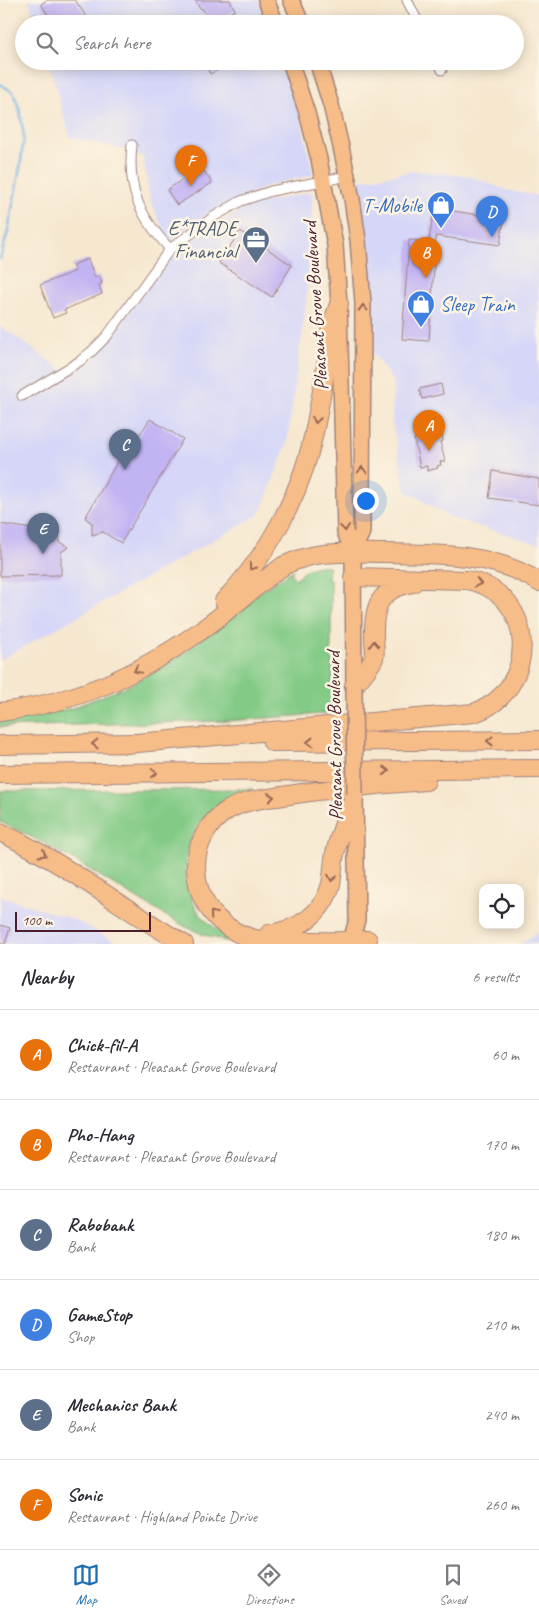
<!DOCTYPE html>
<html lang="en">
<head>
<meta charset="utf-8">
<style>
	:root { --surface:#fff; --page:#f2f2f3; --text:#2b2b33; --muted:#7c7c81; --line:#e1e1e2; --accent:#1f6fb2 }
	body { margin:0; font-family:Caveat,sans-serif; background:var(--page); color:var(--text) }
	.controls { position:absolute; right:15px; bottom:15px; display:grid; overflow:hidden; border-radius:10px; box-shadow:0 2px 12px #0003 }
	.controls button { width:45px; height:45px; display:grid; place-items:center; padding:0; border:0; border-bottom:1px solid var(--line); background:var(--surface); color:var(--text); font:25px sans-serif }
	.scale { position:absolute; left:15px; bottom:12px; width:136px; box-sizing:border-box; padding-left:5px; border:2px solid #4a1f2b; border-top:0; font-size:14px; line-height:18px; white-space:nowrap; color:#4a1f2b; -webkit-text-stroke:4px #fcf5e5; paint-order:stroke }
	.you { position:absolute; left:365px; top:500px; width:18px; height:18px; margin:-12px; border:4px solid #fff; border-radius:50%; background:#1a73e8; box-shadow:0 0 0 8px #1a73e833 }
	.badge { display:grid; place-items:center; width:32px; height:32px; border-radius:50%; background:var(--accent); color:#fff; font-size:16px; font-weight:700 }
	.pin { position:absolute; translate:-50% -41px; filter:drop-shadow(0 1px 2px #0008) }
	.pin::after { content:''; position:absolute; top:26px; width:18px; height:15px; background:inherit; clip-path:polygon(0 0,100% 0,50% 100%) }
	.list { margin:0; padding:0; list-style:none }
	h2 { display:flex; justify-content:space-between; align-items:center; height:65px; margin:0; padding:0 20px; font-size:21px }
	h2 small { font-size:16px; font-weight:400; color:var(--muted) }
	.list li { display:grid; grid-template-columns:32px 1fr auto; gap:15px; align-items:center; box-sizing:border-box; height:90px; padding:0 20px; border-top:1px solid var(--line) }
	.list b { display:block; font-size:19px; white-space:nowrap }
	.list p { margin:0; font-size:16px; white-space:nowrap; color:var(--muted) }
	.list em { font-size:16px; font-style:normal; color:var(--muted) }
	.icon { flex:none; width:28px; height:28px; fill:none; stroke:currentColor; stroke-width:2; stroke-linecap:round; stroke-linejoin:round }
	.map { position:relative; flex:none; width:539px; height:944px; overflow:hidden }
	.search { position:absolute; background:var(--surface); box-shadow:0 2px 12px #0003; left:15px; right:15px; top:15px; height:55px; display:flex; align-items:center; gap:12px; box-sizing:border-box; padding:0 18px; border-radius:28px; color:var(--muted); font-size:19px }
	.sheet { height:605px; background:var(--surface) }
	nav { display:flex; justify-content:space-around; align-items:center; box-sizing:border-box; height:70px; border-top:1px solid var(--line); background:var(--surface); font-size:14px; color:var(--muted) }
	nav a { display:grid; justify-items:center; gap:2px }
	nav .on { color:var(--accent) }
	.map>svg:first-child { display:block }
	.built { fill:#d6d7f8 }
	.green { fill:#82ca86; stroke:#667458 }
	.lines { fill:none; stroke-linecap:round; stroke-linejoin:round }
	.stream { stroke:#72b1e5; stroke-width:2.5 }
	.building { fill:#c2b4f3 }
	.minor-casing { stroke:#a0837d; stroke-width:11 }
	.primary-casing { stroke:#a0837d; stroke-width:18 }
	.motorway-casing { stroke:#a0837d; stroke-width:20 }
	.minor { stroke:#fff; stroke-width:9 }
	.primary { stroke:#f7bd88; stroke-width:15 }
	.motorway { stroke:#f7bd88; stroke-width:18 }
	.primary-bridge-casing { stroke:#a0837d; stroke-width:18; stroke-linecap:butt }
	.primary-bridge { stroke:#f7bd88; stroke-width:15 }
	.oneway { stroke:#986655 }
	.labels { text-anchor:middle; stroke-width:5; stroke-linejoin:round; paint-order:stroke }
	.shop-label { font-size:20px; fill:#366cbe; stroke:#fcf5e5; text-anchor:end }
	.service-label { font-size:20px; fill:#4e5e75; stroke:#fcf5e5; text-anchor:end }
	.street-label { font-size:20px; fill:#4a1f2b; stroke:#fcf5e5 }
</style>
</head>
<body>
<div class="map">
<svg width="539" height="944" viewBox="0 0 539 944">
	<rect width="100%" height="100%" fill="#fcf5e5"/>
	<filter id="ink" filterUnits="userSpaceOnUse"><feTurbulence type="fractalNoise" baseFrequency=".02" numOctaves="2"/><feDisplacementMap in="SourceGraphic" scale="10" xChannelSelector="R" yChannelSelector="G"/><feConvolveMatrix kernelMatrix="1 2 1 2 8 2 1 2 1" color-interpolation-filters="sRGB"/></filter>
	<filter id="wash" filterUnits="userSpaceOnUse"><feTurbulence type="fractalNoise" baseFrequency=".0096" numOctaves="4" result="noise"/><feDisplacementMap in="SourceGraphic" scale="20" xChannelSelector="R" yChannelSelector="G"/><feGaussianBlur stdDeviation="1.12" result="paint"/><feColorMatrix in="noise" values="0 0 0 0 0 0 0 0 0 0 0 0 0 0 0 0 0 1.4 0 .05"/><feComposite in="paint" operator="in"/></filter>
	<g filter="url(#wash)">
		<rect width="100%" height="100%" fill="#f6e7cf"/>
		<path class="built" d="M29,0H259L269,24H36Z
			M48,61H282L297,102L313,175L270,185L207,214L169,242L150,200L143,157L123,149L70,137Z
			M415,171L469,176L506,190L539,196V544L451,518L406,491L392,422L393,382L373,353L357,181Z
			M312,192L311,249L305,312L287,443L260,514L0,660V326L67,373L93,361L163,267L192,240L247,206Z
			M0,896L75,920L120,944H0Z
			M539,932V944H520Z"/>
		<path class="green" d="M318,566H329L328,580L331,581V647L335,713L227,721L0,727V721L32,717L72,708L130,685L185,653L243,603L293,570L291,574L295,579L305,570Z
			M252,789V790C212,799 185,829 186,871C187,884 190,897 196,908C205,923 218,928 228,940L225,941L202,934L184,926C122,892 65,850 0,822L1,791Z"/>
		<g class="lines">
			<path class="stream" d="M0,84L13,92L20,111L24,137L20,168L8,231L0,259"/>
		</g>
		<g id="blocks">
			<path class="building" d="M47,0H75L91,24H54L41,4Z
				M195,0H230L235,10L210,23L202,8L200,9Z
				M204,61H236L210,74Z
				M197,169L200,174L204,171L212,183L177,205L167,190Z
				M434,208L504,219L500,245L436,236L429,341L402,339L409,240L429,241Z
				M240,231L292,265L272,297L219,263Z
				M88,259L95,278L99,276L102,284L99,285L102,294L64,310L66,313L53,318L40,285L75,271L72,265Z
				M441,384L443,394L422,399L419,389Z
				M150,419L183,439L121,543L103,532L92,535V523L85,518L115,466L121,451L132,446Z
				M432,419L433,424H437L438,433H442L443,441L440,442L445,461L440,462L441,465L437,466L438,468L427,471V466L420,467L414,439L419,438L417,428L423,426L422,421Z
				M493,471L539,479V505L489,498Z
				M0,524L39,530H59V542L69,547L61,552V575L0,576Z
				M0,925L10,928L5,944H0Z"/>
		</g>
	</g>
	<g filter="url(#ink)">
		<use href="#blocks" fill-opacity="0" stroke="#a0837d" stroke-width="1"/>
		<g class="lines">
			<g class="minor-casing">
				<path id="minor" d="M407,0L419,24
					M490,24L493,22
					M438,61L442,70
					M132,145C127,190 140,217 170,249
					M22,396L80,361L92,351L107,336L170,249L215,216L241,201L271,191L348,176"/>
			</g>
			<g class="primary-casing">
				<path id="primary" d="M266,0L276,24
					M291,0L302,24
					M290,61L307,113L319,159L335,245L339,304L345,532L353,552
					M317,61L331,105L341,147L352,199L358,240L363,303L362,532L353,552L354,686
					M350,944L357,920L355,798"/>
			</g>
			<g class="motorway-casing">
				<path id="motorway" d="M224,601C270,553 304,489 316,423C320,402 324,381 327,359C328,351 327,341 330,333C332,323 336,314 339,304
					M354,686C359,679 371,666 374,658C376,653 374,644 374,638C373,606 379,589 413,583
					M0,712C79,702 134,677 199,632C228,612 254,587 283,566C317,549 347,553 384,553C438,554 491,552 539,582
					M272,742L539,740
					M126,744L474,713C539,691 539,592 466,580L353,577
					M0,745L136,743
					M0,774L539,769
					M0,832C65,863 122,908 184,944
					M269,934C299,930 323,914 331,884C333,873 333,863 335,853C340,833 347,814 355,794
					M368,940C349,942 331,941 311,941C297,941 281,943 266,941C226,936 196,907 196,866C196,845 208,823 225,812C242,800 264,799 283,796C331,788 378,785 426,781"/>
			</g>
			<use href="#minor" class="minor"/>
			<use href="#primary" class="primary"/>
			<use href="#motorway" class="motorway"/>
			<g class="primary-bridge-casing">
				<path id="primary-bridge" d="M354,686L355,794"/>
			</g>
			<use href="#primary-bridge" class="primary-bridge"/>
		</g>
		<defs><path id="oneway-chevron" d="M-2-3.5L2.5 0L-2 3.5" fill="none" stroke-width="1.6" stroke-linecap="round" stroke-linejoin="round" transform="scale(1.25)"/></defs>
		<g class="oneway">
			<use href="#oneway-chevron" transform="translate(363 308) rotate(-91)"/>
			<use href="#oneway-chevron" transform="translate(316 420) rotate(100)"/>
			<use href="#oneway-chevron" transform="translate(362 470) rotate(-90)"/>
			<use href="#oneway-chevron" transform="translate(345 528) rotate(83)"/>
			<use href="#oneway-chevron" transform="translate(252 567) rotate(126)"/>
			<use href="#oneway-chevron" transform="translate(478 583) rotate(15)"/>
			<use href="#oneway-chevron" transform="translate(374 644) rotate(-91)"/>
			<use href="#oneway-chevron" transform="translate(137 670) rotate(151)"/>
			<use href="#oneway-chevron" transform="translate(490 741) rotate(179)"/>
			<use href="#oneway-chevron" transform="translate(310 742) rotate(180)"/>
			<use href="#oneway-chevron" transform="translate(95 744) rotate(179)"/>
			<use href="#oneway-chevron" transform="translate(386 771)"/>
			<use href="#oneway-chevron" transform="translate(154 773) rotate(-1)"/>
			<use href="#oneway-chevron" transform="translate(271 797) rotate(-9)"/>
			<use href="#oneway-chevron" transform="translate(43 854) rotate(30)"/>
			<use href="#oneway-chevron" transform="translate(332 878) rotate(101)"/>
			<use href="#oneway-chevron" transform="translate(213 914) rotate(-130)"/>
		</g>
	</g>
	<defs>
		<g id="shop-pin" transform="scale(1.4375)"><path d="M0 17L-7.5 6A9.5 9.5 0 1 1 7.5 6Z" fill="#3f7fe0" stroke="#fcf5e5"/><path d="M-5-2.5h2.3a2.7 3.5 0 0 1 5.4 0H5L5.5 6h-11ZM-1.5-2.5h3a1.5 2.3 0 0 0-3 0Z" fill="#fff"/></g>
		<g id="office-pin" transform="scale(1.4375)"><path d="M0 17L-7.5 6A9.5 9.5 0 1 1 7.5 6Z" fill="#5c6f8a" stroke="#fcf5e5"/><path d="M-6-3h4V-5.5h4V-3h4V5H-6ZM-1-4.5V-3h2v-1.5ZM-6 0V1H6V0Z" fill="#fff"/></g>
	</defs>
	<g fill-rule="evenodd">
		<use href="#shop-pin" x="441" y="205"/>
		<use href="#office-pin" x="256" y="240"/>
		<use href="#shop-pin" x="421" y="304"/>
	</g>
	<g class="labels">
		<g class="shop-label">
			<text x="422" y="212">T-Mobile</text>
			<text x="440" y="311" text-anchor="start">Sleep Train</text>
		</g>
		<g class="service-label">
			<text x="237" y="235">E*TRADE<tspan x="237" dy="23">Financial</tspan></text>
		</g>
		<g class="street-label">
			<text transform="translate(315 306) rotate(-94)" y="7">Pleasant Grove Boulevard</text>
			<text transform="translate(334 736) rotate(-91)" y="7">Pleasant Grove Boulevard</text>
		</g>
	</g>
</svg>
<div class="controls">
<button><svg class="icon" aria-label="locate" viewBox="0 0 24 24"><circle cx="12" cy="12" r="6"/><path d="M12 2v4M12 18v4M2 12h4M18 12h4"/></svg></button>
</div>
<div class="scale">100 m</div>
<div class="you"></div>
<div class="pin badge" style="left:429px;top:451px;background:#e8710a">A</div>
<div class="pin badge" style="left:426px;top:278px;background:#e8710a">B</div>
<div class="pin badge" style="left:125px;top:470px;background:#5c6f8a">C</div>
<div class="pin badge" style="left:492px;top:237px;background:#3f7fe0">D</div>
<div class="pin badge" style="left:43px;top:554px;background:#5c6f8a">E</div>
<div class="pin badge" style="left:191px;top:186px;background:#e8710a">F</div>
<div class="search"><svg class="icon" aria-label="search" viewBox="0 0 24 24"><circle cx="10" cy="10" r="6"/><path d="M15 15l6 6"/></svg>Search here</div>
</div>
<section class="sheet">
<h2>Nearby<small>6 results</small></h2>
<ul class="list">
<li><span class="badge" style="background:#e8710a">A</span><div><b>Chick-fil-A</b><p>Restaurant · Pleasant Grove Boulevard</p></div><em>60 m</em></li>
<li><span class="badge" style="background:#e8710a">B</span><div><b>Pho-Hang</b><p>Restaurant · Pleasant Grove Boulevard</p></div><em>170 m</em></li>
<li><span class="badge" style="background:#5c6f8a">C</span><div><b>Rabobank</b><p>Bank</p></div><em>180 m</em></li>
<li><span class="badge" style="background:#3f7fe0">D</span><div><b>GameStop</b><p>Shop</p></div><em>210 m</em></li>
<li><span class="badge" style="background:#5c6f8a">E</span><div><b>Mechanics Bank</b><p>Bank</p></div><em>240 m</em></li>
<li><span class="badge" style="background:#e8710a">F</span><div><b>Sonic</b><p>Restaurant · Highland Pointe Drive</p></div><em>260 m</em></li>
</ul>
</section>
<nav>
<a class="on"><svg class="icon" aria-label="map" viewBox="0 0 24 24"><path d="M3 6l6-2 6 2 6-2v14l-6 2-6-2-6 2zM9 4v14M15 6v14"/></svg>Map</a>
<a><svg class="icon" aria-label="directions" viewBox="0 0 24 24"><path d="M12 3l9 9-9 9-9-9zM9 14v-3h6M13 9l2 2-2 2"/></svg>Directions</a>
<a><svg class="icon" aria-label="saved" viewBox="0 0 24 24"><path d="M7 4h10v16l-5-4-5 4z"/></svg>Saved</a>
</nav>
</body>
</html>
